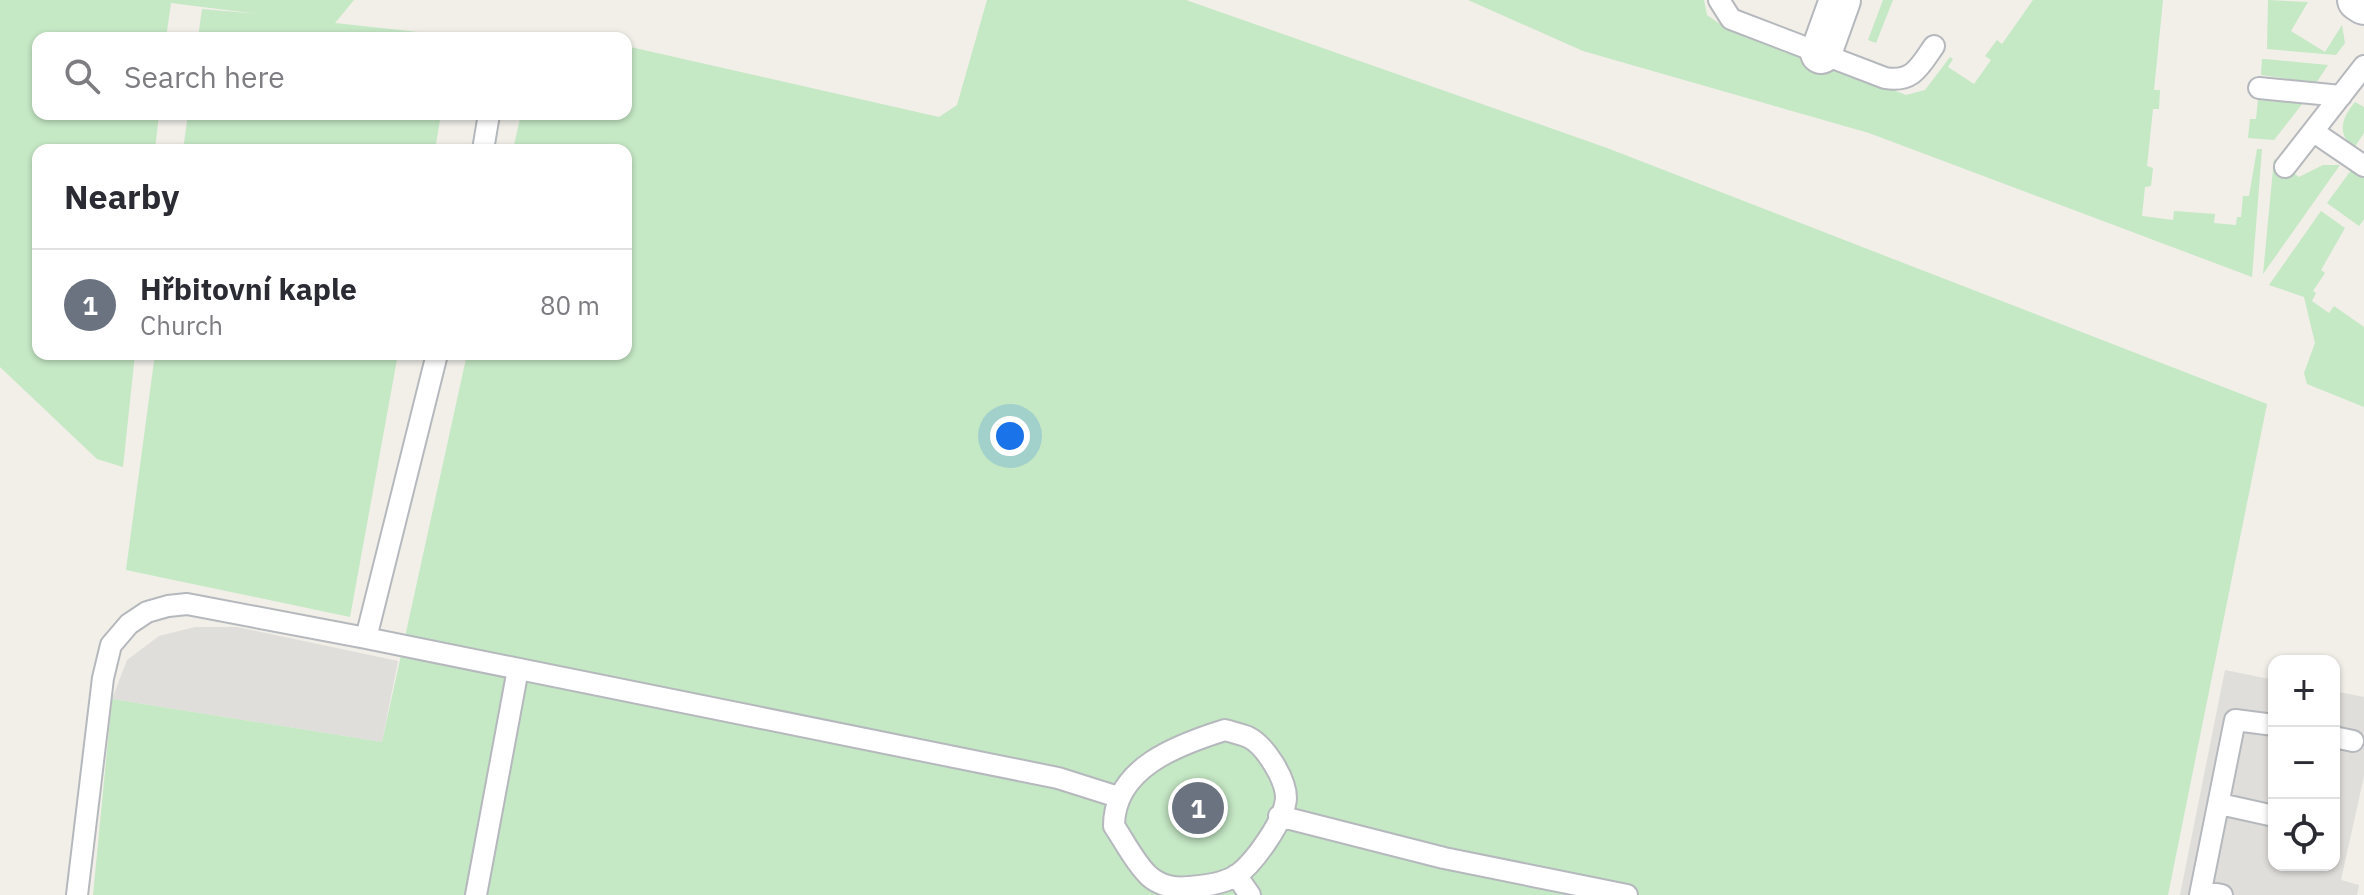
<!DOCTYPE html>
<html lang="en">
<head>
<meta charset="utf-8">
<style>
	:root { --surface:#fff; --page:#f2f2f3; --text:#2b2b33; --muted:#7c7c81; --line:#e1e1e2; --accent:#ea4335 }
	body { margin:0; font-family:"IBM Plex Sans",sans-serif; background:var(--page); color:var(--text) }
	.controls { position:absolute; right:24px; bottom:24px; display:grid; overflow:hidden; border-radius:16px; box-shadow:0 2px 6px #0004 }
	.controls button { width:72px; height:72px; display:grid; place-items:center; padding:0; border:0; border-bottom:2px solid var(--line); background:var(--surface); color:var(--text); font:40px sans-serif }
	.you { position:absolute; left:1010px; top:436px; width:28px; height:28px; margin:-20px; border:6px solid #fff; border-radius:50%; background:#1a73e8; box-shadow:0 0 0 12px #1a73e833 }
	.badge { display:grid; place-items:center; width:52px; height:52px; border-radius:50%; background:var(--accent); color:#fff; font-size:26px; font-weight:700 }
	.pin { position:absolute; translate:-50% -50%; border:4px solid #fff; box-shadow:0 2px 8px #0006 }
	.list { margin:0; padding:0; list-style:none }
	h2 { display:flex; justify-content:space-between; align-items:center; height:104px; margin:0; padding:0 32px; font-size:34px }
	h2 small { font-size:26px; font-weight:400; color:var(--muted) }
	.list li { display:grid; grid-template-columns:52px 1fr auto; gap:24px; align-items:center; box-sizing:border-box; height:112px; padding:0 32px; border-top:2px solid var(--line) }
	.list b { display:block; font-size:30px; white-space:nowrap }
	.list p { margin:0; font-size:26px; white-space:nowrap; color:var(--muted) }
	.list em { font-size:26px; font-style:normal; color:var(--muted) }
	.icon { flex:none; width:44px; height:44px; fill:none; stroke:currentColor; stroke-width:2; stroke-linecap:round; stroke-linejoin:round }
	.map { position:relative; flex:none; width:2364px; height:895px; overflow:hidden }
	.search { position:absolute; background:var(--surface); box-shadow:0 2px 6px #0004; left:32px; top:32px; width:600px; height:88px; display:flex; align-items:center; gap:20px; box-sizing:border-box; padding:0 28px; border-radius:16px; color:var(--muted); font-size:30px }
	.panel { position:absolute; background:var(--surface); box-shadow:0 2px 6px #0004; left:32px; top:144px; width:600px; height:216px; border-radius:16px }
	.map>svg:first-child { display:block }
	.industrial { fill:#e0deda }
	.green { fill:#c5e8c5 }
	.lines { fill:none; stroke-linecap:round; stroke-linejoin:round }
	.lane-casing { stroke:#b5b8bc; stroke-width:24 }
	.street-casing { stroke:#b5b8bc; stroke-width:44 }
	.lane { stroke:#fff; stroke-width:20 }
	.street { stroke:#fff; stroke-width:40 }
</style>
</head>
<body>
<div class="map">
<svg width="2364" height="895" viewBox="0 0 2364 895">
	<rect width="100%" height="100%" fill="#f1efe8"/>
	<path class="industrial" d="M195,627H237L398,661L382,742L112,699L127,660L159,636Z
		M2225,670L2274,680V865H2334V691L2364,697V776L2341,880L2359,885L2357,895H2180Z"/>
	<path class="green" d="M0,0H354L335,23L455,36L198,38L202,9L259,14L171,3L166,38H38V114H159L155,150H38V354H135L123,467L97,459L0,367Z
		M987,0H1186L1607,148L2267,404L2168,895H93L112,699L382,742L467,354H626V150H513L521,114H626V46L939,117L957,105Z
		M1468,0H1704L1707,15L1720,24L1906,95L1925,90L1950,57L1953,59L1948,67L1974,84L1991,60L1985,56L1997,40L2002,44L2033,0H2163L2154,90H2160L2159,109H2153L2147,166L2153,168L2151,186L2145,187L2142,216L2173,220L2174,211L2215,214L2214,223L2236,225L2237,217H2241L2243,196H2249L2257,149H2262L2252,277L1869,133L1583,51Z
		M1883,0H1893L1876,43L1868,40Z
		M2268,0L2308,2L2291,31L2325,52L2342,25L2345,43L2336,55L2267,49Z
		M2262,59H2265L2328,65L2316,83L2311,82L2261,75Z
		M2258,100L2295,103L2296,100L2303,103L2274,140L2248,138L2250,119H2256Z
		M2355,102L2364,107V133L2354,148C2336,133 2342,118 2355,102Z
		M188,114H441L435,150H183Z
		M2274,159L2299,177L2323,165H2340L2263,274Z
		M2352,169L2364,177V219L2359,226L2327,203Z
		M2321,211L2345,228L2321,270L2325,273L2313,291L2316,293L2312,301L2329,313L2334,306L2364,327V407L2307,384L2304,373L2315,343L2304,297L2269,285Z
		M155,354H398L350,617L126,570Z"/>
	<g class="lines">
		<g class="lane-casing">
			<path id="lane" d="M1719,0L1731,19L1885,78C1913,83 1920,66 1934,46
				M2259,88L2341,96
				M2314,132L2364,166
				M483,150L489,114
				M2285,167L2364,66
				M366,638L1058,778L1118,797
				M1225,730C1232,732 1241,734 1248,737C1265,745 1286,779 1286,798C1285,820 1254,863 1237,875C1223,884 1205,886 1189,887C1176,889 1160,886 1149,876C1135,863 1125,842 1114,826C1114,768 1177,745 1225,730Z
				M2334,737L2353,741
				M2220,804L2274,816
				M1279,816L1444,858L1627,895
				M1236,875L1250,895
				M2201,891L2222,895
				M77,895L103,678L111,645L129,624L147,612L168,606L187,604L366,638L437,354
				M476,895L518,669
				M2200,895L2235,720L2274,725"/>
		</g>
		<g class="street-casing">
			<path id="street" d="M2358,0L2364,4
				M1821,53L1840,0"/>
		</g>
		<use href="#lane" class="lane"/>
		<use href="#street" class="street"/>
	</g>
</svg>
<div class="controls">
<button>+</button>
<button>−</button>
<button><svg class="icon" aria-label="locate" viewBox="0 0 24 24"><circle cx="12" cy="12" r="6"/><path d="M12 2v4M12 18v4M2 12h4M18 12h4"/></svg></button>
</div>
<div class="you"></div>
<div class="pin badge" style="left:1198px;top:808px;background:#6b7280">1</div>
<div class="search"><svg class="icon" aria-label="search" viewBox="0 0 24 24"><circle cx="10" cy="10" r="6"/><path d="M15 15l6 6"/></svg>Search here</div>
<section class="panel">
<h2>Nearby<small></small></h2>
<ul class="list">
<li><span class="badge" style="background:#6b7280">1</span><div><b>Hřbitovní kaple</b><p>Church</p></div><em>80 m</em></li>
</ul>
</section>
</div>
</body>
</html>
